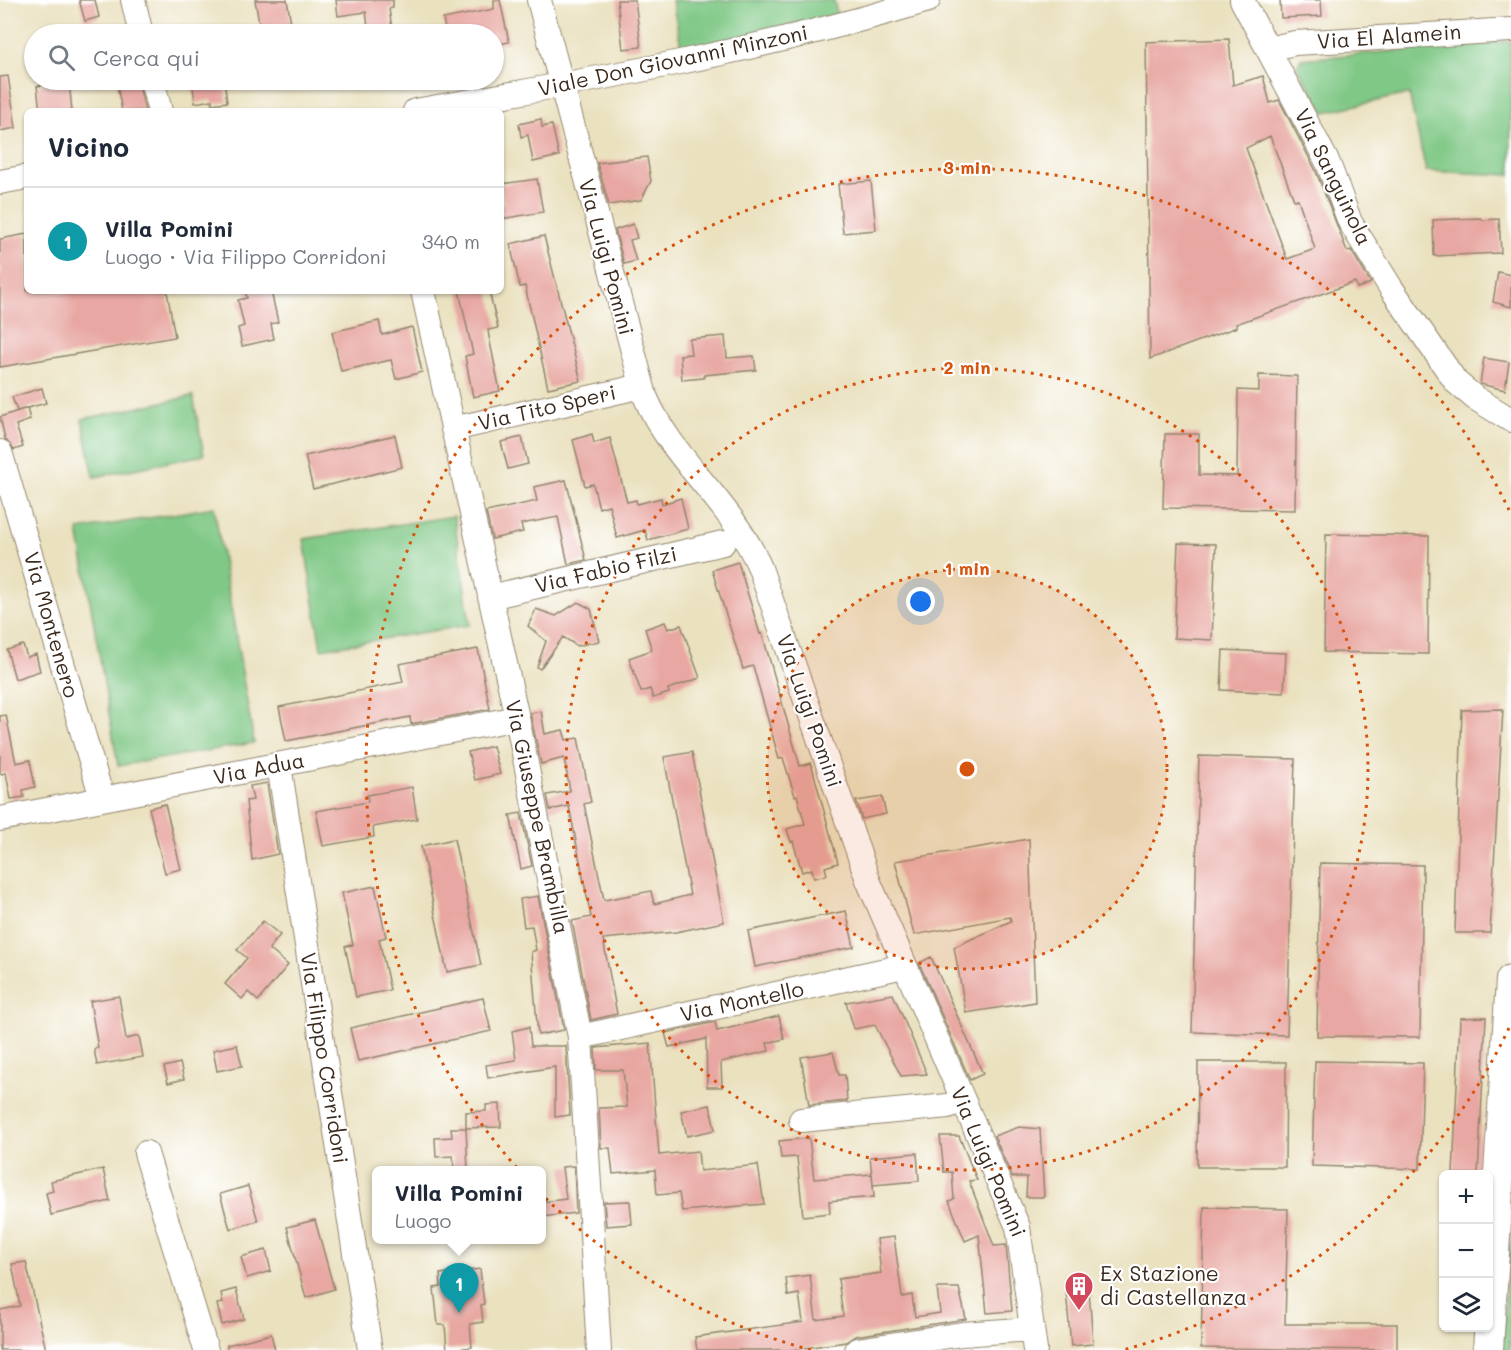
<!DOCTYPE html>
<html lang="it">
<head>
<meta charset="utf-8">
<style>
	:root { --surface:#fff; --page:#f6f6f7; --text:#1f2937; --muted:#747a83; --line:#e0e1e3; --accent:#d1495b }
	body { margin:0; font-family:Mali,sans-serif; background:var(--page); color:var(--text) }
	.controls { position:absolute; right:18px; bottom:18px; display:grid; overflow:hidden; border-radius:9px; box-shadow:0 2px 4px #0004 }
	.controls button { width:54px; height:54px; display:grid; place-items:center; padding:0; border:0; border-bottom:2px solid var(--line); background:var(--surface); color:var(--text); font:30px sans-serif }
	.you { position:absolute; left:921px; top:602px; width:21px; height:21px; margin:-15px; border:4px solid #fff; border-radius:50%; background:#1a73e8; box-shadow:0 0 0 9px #1a73e833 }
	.badge { display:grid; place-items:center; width:39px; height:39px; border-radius:50%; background:var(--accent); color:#fff; font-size:20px; font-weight:700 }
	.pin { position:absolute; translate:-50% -50px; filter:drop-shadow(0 2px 3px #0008) }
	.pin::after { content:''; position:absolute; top:32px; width:21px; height:18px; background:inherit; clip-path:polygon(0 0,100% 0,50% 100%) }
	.popup { position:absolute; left:372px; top:1166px; width:174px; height:78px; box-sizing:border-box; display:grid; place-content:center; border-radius:9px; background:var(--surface); filter:drop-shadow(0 2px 4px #0005); font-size:20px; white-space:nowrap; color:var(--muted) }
	.popup b { font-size:22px; color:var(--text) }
	.popup::after { content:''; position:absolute; left:50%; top:100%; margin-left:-12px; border:12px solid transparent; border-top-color:var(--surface) }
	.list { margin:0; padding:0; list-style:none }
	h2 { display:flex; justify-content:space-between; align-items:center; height:78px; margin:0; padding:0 24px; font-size:26px }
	h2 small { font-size:20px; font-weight:400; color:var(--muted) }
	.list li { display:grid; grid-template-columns:39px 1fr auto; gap:18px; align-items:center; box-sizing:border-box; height:108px; padding:0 24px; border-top:2px solid var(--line) }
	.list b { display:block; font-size:22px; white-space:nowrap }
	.list p { margin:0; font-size:20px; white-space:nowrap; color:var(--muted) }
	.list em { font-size:20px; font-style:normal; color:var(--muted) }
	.icon { flex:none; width:33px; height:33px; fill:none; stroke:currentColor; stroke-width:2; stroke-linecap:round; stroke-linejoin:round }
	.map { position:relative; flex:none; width:1511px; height:1350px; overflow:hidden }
	.search { position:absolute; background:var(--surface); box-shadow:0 2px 4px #0004; left:24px; top:24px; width:480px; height:66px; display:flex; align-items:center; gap:15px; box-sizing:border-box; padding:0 21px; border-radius:33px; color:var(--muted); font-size:22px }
	.panel { position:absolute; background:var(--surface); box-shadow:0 2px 4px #0004; left:24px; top:108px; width:480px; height:186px; border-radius:9px }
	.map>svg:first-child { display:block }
	.green { fill:#7fc885; stroke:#5d7952; stroke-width:1.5 }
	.building { fill:#e8a7a2; fill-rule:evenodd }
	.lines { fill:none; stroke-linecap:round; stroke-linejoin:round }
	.minor-casing { stroke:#92866e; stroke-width:26 }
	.major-casing { stroke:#92866e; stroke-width:32 }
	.minor { stroke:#fff; stroke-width:24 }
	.major { stroke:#fff; stroke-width:30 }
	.ring { fill:none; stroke:#d7540e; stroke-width:3; stroke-dasharray:3 6 }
	.labels { text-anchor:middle; stroke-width:4.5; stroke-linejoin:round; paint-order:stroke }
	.street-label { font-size:21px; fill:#3b2a1e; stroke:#fff }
	.poi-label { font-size:21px; fill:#3b2a1e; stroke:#fff; text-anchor:start }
	.centre { fill:#d7540e; stroke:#fff; stroke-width:3 }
	.ring-label { font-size:18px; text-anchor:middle; font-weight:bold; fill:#d7540e; stroke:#fff; stroke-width:4.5; stroke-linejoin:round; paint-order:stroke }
</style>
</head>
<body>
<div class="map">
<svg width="1511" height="1350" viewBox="0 0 1511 1350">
	<rect width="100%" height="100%" fill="#fff"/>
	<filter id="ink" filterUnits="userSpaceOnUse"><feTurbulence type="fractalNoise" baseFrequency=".0167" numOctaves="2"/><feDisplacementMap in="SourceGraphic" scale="12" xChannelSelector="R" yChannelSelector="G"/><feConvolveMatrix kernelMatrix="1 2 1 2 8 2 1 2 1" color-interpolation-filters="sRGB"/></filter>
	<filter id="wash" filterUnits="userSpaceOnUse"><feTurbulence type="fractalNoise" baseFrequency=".008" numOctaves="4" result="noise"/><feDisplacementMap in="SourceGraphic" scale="24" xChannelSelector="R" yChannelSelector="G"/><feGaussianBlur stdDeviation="1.35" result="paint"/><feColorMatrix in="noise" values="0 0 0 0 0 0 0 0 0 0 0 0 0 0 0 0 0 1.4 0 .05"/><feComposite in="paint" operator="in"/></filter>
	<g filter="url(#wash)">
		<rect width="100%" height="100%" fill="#eae1bf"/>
		<path class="green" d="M672,0H834L837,14L682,51Z
			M1511,41V175L1426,171L1409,94L1325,112L1297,67L1301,59Z
			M193,396L204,455L94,477L82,419Z
			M214,507L254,743L118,766L78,530Z
			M454,516L470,625L321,649L304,539Z
			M1511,1197L1510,1350H1502Z"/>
		<g id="blocks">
			<path class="building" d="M79,0H95L99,17L85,21Z
				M255,0H287L292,29L261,34Z
				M336,0H393V8L389,9L393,34H369L366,12L338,16Z
				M494,0H500L509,42L494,45V34H446L443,19L494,9Z
				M617,0H635L641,47L623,49Z
				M1280,0H1321L1322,16L1281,18Z
				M1229,39L1233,85L1263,76L1270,103L1279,100L1315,169L1347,251L1351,250L1371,283L1357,288L1355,282L1236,324L1237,327L1150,359L1146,42ZM1270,136L1294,200L1298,199L1315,249L1287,259L1246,148Z
				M8,76L16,128L0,131V77Z
				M116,80H138L145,111H122Z
				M192,80H224L227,102L212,104V100L195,103Z
				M69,81L72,111H40L37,86Z
				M541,119L542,127L552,125L559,156L533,162L528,135L521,137L519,124Z
				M647,157L651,181L641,200L609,205L597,163Z
				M537,179L543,212L501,219V204L504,203L501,184Z
				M871,181L876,230L843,233L838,184Z
				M1481,218L1482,220L1499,219L1501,253L1434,256L1433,220Z
				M633,224L637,238L630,240L636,261L624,264L615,230Z
				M27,234V291H167L175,337L0,367V239Z
				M544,236L581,381L548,388L525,286L520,287L510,244Z
				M1498,272L1511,275V307L1493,302Z
				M245,291H271L278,322L271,324L274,339L242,346L238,328L244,326L238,300L247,298Z
				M459,291H489L498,328L488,330L489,337L500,391L473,397L465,356L473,354Z
				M379,321L382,335L412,327L422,372L396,379L391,360L341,371L332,332Z
				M725,336L727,358L754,356L756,370L704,375V378L682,380L680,355L691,354L689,339Z
				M1484,358L1509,362L1505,390L1480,384Z
				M1259,375L1297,376L1295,510L1163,508L1165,434H1199V475L1237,476L1238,390L1259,391Z
				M42,388L46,403L17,411L12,397Z
				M27,408L30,420L16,425L23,447L14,450L5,439L0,417Z
				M592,434L594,443L610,438L627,502L636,500L637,504L661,498L662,504L681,498L688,529L648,540L645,530L617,538L609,505L599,508L593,484L585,486L573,440Z
				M395,435L402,467L313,489L305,456Z
				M522,437L528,464L508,469L501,442Z
				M566,480L586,560L568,564L558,517L521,524L523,532L492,539L486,512L537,501L534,487Z
				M1326,534L1429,536L1428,654L1324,652Z
				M1178,543L1216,544L1212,640L1174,638Z
				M738,562L760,634L762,633L800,766L811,763L838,863L825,867L827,875L814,878L812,869L802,872L793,841L791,842L787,829L805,824L797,795L795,796L783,758L779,759L753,666L743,669L712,570Z
				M578,602L591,609L599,641L577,646L563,637L540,669L537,667L546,641L528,626L536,609L556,616Z
				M665,622L668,629L681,625L700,678L668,689L669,693L653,698L650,689L641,692L629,658L652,650L645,629Z
				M23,645L27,657L36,654L40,671L15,679L7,650Z
				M478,649L490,709L411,724L410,717L286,741L279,707L403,682L399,664Z
				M1223,650L1286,653L1284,693L1221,690Z
				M1503,709L1490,933H1455L1462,710Z
				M541,711L545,734L563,730L566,740L578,738L591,802L584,804L604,900L651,891L654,904L690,895L664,757L692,752L724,922L676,932L603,939L617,1014L591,1020L572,921L591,917L569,806L550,810L547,795L570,791L564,758L541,764L530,713Z
				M6,715L16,763L30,760L35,787L23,790L24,797L11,799L6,773L0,774V716Z
				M493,746L500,774L475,780L468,752Z
				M1199,756L1295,759L1287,1035L1192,1032Z
				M267,783L278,854L252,860L246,801L253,800L250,786Z
				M412,787L417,819L373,827L374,837L323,846L316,811L368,802L367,795Z
				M882,797L886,814L862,819L856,801Z
				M165,804L181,869L165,873L149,808Z
				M521,813L532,866L521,869L510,815Z
				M454,839L481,965L447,972L421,846Z
				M1029,839L1035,1002L966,1013L954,947L1011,921L1010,917L914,935L895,861Z
				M1320,863L1423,865L1420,1037L1317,1036Z
				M375,886L386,937L379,939L390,990L356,997L345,946L353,945L342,893Z
				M538,896L564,1030L538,1035L531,952L536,950L532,926L524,927L520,899Z
				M846,911L854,947L755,967L748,931Z
				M263,921L280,935L269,949L288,965L258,1001L248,992L242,999L225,984L247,958L237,950Z
				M931,957L983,1074L970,1080L919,963Z
				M893,994L927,1074L901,1076L875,1025L854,1029L846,1002Z
				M119,996L126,1039L139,1036L143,1057L97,1065L94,1049L98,1048L90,1001Z
				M483,998L491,1031L358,1061L350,1028Z
				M779,1016L784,1039L767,1043L769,1051L721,1062L722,1087H707L706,1039L669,1047L665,1033L715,1022L717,1031Z
				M1486,1017L1478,1174H1453L1460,1018Z
				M529,1027L531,1046H566L570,1115L555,1117V1067L488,1078L486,1065L516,1060L512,1031Z
				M650,1043L659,1155L698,1151L700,1171L758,1165L764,1204L682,1211L679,1193L657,1195L655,1170L613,1174L610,1148H601L599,1108L627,1107L623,1070H596L595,1048Z
				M237,1045L242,1066L217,1071L213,1050Z
				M833,1052L839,1075H845L847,1101L809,1105L801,1057Z
				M1315,1061L1423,1063L1420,1169L1312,1166Z
				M1198,1062H1286L1285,1167H1197Z
				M180,1063L184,1079L168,1083L164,1067Z
				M500,1104L501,1127L466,1128V1112L486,1111V1105Z
				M710,1105L715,1130L687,1136L681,1111Z
				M1019,1127L1040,1129L1044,1197H1026L1027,1177H1012L994,1136Z
				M451,1128H466L468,1170H454L453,1156L436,1157L435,1138L452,1137Z
				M940,1136H959L977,1180L969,1181L994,1246L1006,1245L1012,1311L987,1313L979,1235L965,1241L949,1201L954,1199L952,1172H944Z
				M809,1138L814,1179L872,1174L874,1197L829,1201L830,1213L803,1216L797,1157L781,1158L779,1141Z
				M917,1153L919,1181L873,1185L870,1157Z
				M574,1166L576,1213L542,1217V1202L566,1199L562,1167Z
				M103,1169L110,1201L51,1215L46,1193L53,1191L51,1181Z
				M248,1186L258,1221L230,1229L220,1194Z
				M630,1201L632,1224L606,1226L604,1202Z
				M1204,1207L1288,1209L1285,1324H1397V1350L1201,1348Z
				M315,1220L334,1289L306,1298L287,1227Z
				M894,1237L902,1297L912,1295L915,1317L940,1313L937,1288H959L966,1319L855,1336L846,1342L791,1350H697L695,1337L803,1322L799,1294L788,1296L786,1278L810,1275L816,1320L843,1316L838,1279L881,1273L877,1239Z
				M266,1250L271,1271L247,1278L241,1257Z
				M26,1262L46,1350H0V1310L20,1306L12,1264Z
				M480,1269L484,1304L481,1305L483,1322L470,1324L472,1347L447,1350L445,1325H438L434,1288L441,1287L440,1274Z
				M1088,1277L1093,1344L1071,1346L1065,1279Z
				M236,1289L244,1319L222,1325L217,1304L223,1303L221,1293Z
				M271,1334L275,1350H227V1345Z"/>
		</g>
	</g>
	<g filter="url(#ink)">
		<use href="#blocks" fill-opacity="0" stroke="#92866e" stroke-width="1.5"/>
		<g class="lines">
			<g class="minor-casing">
				<path id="minor" d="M133,0L141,34
					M539,0L645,396C672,461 733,503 760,568L868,880L1018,1227L1035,1350
					M1242,0L1328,163L1350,222L1391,288L1456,382L1475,398L1511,420
					M1268,49L1295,43L1511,30
					M152,80L160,111
					M415,111C588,81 760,51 928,0
					M0,182L27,177
					M423,291L517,718L580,1037L599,1350
					M453,429L642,386
					M0,452L102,798
					M490,597L723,543
					M279,765L370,1350
					M0,819L517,718
					M580,1037L904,966
					M801,1120L948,1106L962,1100
					M146,1153L206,1350
					M857,1350L962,1334L1032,1329"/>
			</g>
			<g class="major-casing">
				<path id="major" d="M1488,1350L1511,980"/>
			</g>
			<use href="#minor" class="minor"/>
			<use href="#major" class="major"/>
		</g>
	</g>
	<circle cx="967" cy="769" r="200" fill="#d7540e" fill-opacity=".12"/>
	<g class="ring">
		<circle cx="967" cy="769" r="200"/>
		<circle cx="967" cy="769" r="401"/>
		<path d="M1509 1028A601 601 0 0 1 1123 1350M811 1350A601 601 0 1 1 1509 510"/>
	</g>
	<defs>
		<g id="building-pin" transform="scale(1.5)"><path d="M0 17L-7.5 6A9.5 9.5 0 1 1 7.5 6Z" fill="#d1495b" stroke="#fff"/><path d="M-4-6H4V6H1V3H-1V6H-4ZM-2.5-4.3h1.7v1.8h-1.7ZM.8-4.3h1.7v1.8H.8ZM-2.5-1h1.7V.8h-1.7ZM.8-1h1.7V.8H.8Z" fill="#fff"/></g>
	</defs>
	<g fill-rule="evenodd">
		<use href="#building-pin" x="1079" y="1286"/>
	</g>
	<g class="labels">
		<g class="street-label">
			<text transform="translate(1389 37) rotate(-4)" y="7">Via El Alamein</text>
			<text transform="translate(673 61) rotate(-12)" y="7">Viale Don Giovanni Minzoni</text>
			<text transform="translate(1333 177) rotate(64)" y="7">Via Sanguinola</text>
			<text transform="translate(606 257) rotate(75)" y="7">Via Luigi Pomini</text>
			<text transform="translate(547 408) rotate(-13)" y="7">Via Tito Speri</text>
			<text transform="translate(606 570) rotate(-13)" y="7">Via Fabio Filzi</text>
			<text transform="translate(51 625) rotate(74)" y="7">Via Montenero</text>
			<text transform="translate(809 711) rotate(71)" y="7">Via Luigi Pomini</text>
			<text transform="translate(259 769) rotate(-11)" y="7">Via Adua</text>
			<text transform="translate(537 817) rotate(78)" y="7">Via Giuseppe Brambilla</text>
			<text transform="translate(742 1002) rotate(-12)" y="7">Via Montello</text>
			<text transform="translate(324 1058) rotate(81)" y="7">Via Filippo Corridoni</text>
			<text transform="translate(988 1162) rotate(67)" y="7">Via Luigi Pomini</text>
		</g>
		<g class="poi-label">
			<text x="1100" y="1281">Ex Stazione<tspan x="1100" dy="24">di Castellanza</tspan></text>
		</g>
	</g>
	<circle cx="967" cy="769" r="9" class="centre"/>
	<g class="ring-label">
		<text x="967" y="174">3 min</text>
		<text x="967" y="374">2 min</text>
		<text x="967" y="575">1 min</text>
	</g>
</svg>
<div class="controls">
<button>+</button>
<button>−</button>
<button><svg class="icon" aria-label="layers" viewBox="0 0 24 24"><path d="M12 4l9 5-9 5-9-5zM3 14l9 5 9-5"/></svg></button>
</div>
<div class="you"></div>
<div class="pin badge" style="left:459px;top:1313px;background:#0f9aa8">1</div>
<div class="popup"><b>Villa Pomini</b>Luogo</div>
<div class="search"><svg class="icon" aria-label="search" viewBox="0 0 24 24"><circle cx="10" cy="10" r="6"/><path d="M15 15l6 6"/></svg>Cerca qui</div>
<section class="panel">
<h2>Vicino<small></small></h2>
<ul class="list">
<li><span class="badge" style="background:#0f9aa8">1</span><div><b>Villa Pomini</b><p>Luogo · Via Filippo Corridoni</p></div><em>340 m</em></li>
</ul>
</section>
</div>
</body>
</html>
